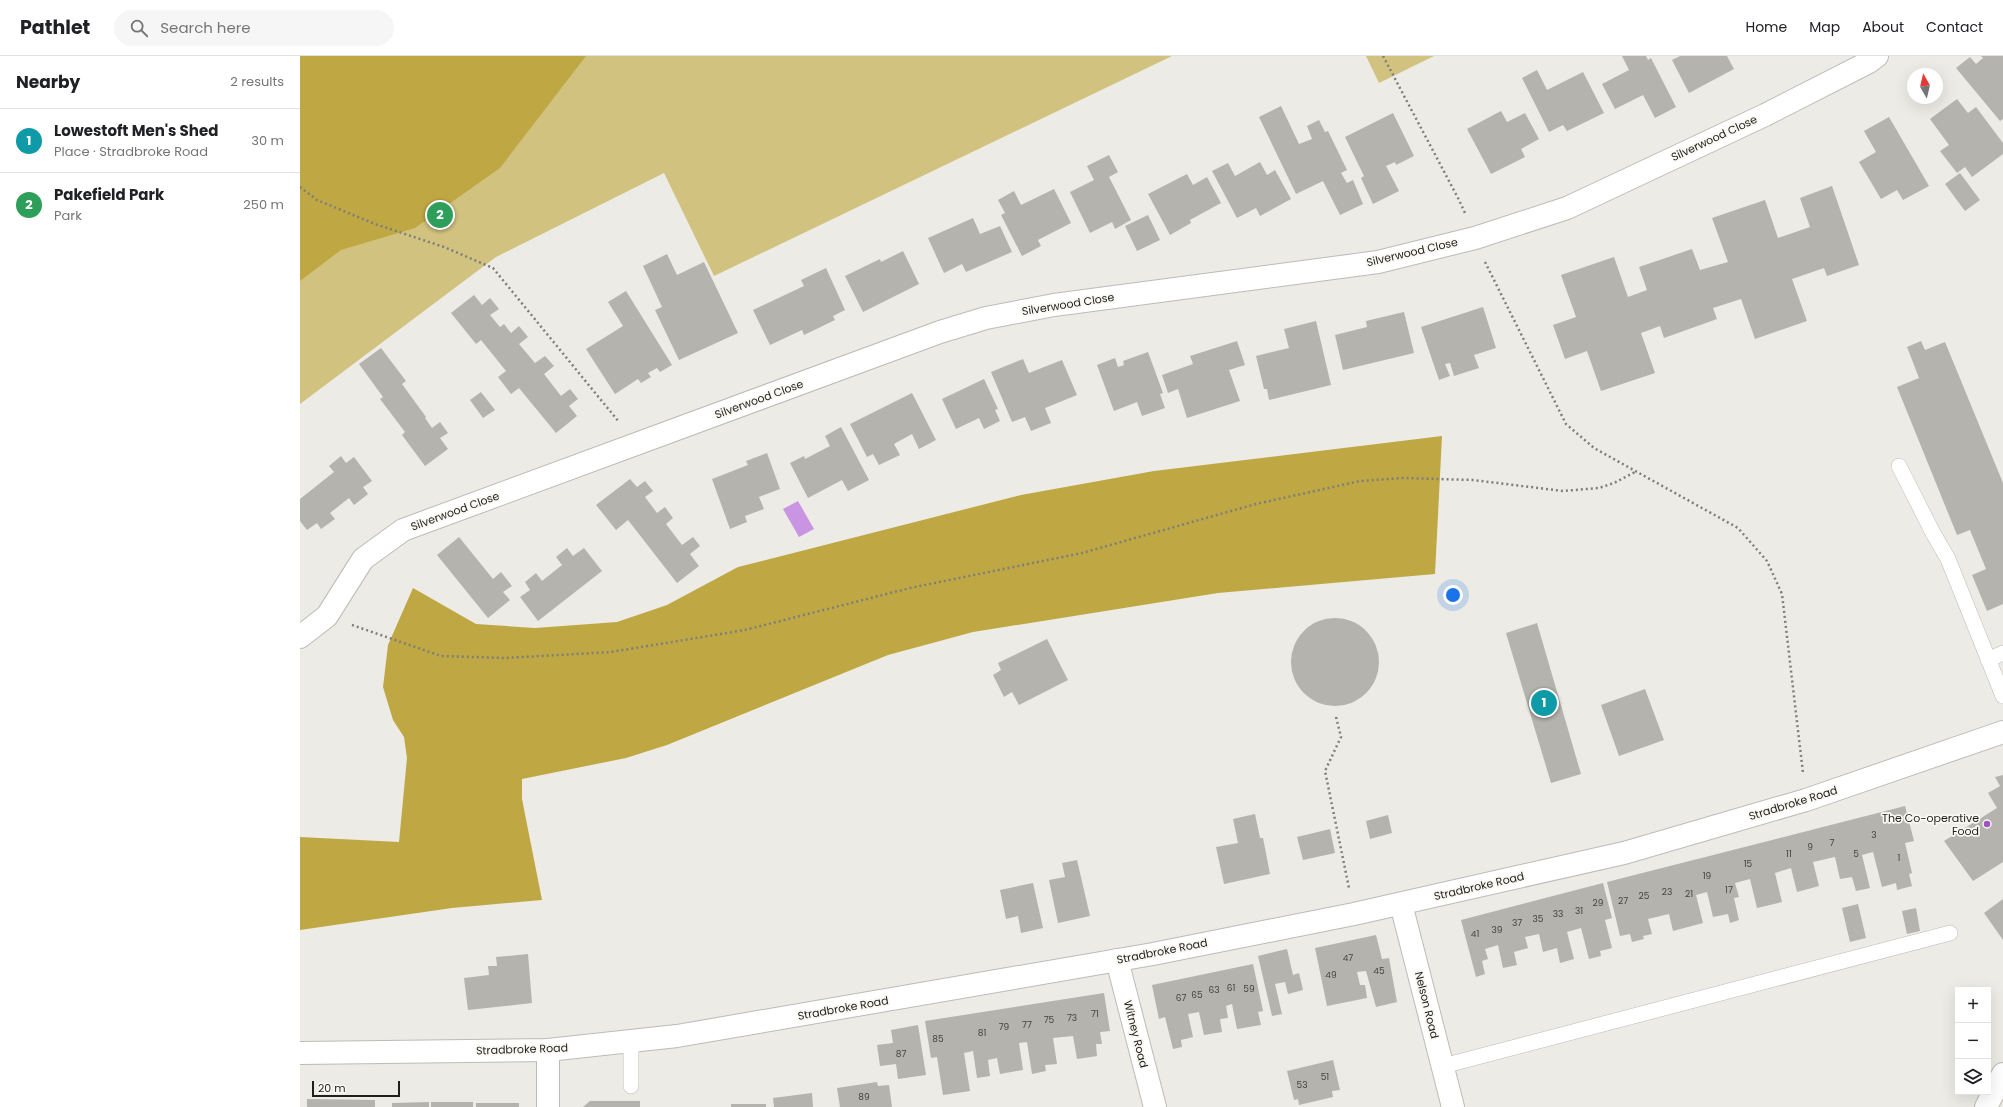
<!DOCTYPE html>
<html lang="en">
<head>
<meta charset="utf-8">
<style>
	:root { --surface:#fff; --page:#f6f6f6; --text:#202124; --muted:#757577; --line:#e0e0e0; --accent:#ea580c }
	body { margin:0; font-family:Poppins,sans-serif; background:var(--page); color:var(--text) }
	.controls { position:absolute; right:12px; bottom:12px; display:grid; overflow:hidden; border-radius:0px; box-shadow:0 4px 16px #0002 }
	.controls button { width:36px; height:36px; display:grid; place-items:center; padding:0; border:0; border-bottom:1px solid var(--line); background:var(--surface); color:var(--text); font:20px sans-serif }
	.compass { position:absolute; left:1607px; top:12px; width:36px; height:36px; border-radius:50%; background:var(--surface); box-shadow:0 4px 16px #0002; rotate:352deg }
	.scale { position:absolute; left:12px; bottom:10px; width:88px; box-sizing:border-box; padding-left:4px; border:2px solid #1f1f1d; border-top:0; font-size:11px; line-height:14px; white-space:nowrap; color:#1f1f1d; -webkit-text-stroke:3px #faf8f2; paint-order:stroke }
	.you { position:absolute; left:1153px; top:539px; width:14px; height:14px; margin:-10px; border:3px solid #fff; border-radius:50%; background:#1a73e8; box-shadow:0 0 0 6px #1a73e833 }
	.badge { display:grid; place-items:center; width:26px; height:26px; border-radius:50%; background:var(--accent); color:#fff; font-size:13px; font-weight:700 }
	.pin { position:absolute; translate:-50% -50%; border:2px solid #fff; box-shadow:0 1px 4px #0006 }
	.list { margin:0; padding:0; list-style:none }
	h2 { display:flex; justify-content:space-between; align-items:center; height:52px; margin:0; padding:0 16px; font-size:17px }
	h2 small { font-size:13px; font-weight:400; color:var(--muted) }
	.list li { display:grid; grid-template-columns:26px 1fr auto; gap:12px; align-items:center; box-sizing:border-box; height:64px; padding:0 16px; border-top:1px solid var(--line) }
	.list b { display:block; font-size:15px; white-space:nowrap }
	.list p { margin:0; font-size:13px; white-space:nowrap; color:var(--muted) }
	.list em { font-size:13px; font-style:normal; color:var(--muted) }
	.icon { flex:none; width:22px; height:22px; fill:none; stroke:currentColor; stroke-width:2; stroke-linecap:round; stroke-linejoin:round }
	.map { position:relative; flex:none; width:1703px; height:1051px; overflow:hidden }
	header { display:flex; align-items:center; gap:24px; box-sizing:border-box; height:56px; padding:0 20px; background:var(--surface); border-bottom:1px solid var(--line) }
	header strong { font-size:19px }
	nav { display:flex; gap:22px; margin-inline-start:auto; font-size:14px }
	.search { width:280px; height:36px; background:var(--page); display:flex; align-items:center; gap:10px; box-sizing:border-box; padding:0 14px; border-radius:22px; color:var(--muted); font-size:15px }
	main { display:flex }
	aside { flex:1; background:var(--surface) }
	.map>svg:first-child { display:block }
	.green { fill:#d2c27f }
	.forest { fill:#bfa843 }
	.water { fill:#c995e3 }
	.building { fill:#b4b3ad }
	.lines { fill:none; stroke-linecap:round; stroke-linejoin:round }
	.lane-casing { stroke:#bdbbb5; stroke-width:16 }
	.street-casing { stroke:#bdbbb5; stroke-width:24 }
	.secondary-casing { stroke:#bdbbb5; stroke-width:24 }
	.path { stroke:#7f7e7a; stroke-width:2.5; stroke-dasharray:2 3; stroke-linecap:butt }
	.lane { stroke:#fff; stroke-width:15 }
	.street { stroke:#fff; stroke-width:22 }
	.secondary { stroke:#fff; stroke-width:22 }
	.poi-dot { fill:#a153c5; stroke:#faf8f2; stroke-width:1.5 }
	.labels { text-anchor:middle; stroke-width:3.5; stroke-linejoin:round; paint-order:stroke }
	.number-label { font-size:9px; fill:#444441 }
	.street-label { font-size:11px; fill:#1f1f1d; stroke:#faf8f2 }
	.poi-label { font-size:11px; fill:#1f1f1d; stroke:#faf8f2; text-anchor:end }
</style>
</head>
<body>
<header>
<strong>Pathlet</strong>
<div class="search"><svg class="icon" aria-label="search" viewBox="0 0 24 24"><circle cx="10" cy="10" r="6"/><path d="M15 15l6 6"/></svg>Search here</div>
<nav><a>Home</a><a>Map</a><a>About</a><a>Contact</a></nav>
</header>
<main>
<aside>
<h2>Nearby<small>2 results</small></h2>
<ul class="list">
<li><span class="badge" style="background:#0f9aa8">1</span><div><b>Lowestoft Men's Shed</b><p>Place · Stradbroke Road</p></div><em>30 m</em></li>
<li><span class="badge" style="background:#2e9e5b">2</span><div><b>Pakefield Park</b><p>Park</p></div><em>250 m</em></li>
</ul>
</aside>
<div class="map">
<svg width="1703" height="1051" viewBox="0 0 1703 1051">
	<rect width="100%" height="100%" fill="#ecebe5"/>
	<path class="green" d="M0,0H872L414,220L364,117L196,201L0,348Z
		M1066,0H1134L1079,27Z"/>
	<path class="forest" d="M0,0H286L200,112L115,172L41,194L0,225Z
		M1142,380L1135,518L918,537L673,576L588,599L367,689L326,702L222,723V743L242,844L152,852L0,874V781L99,786L107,702L104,681L93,664L83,631L88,589L113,532L176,568L235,572L317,566L367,549L438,511L721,439L854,415Z"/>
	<path class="water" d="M498,445L514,473L499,481L483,453Z"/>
	<path class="building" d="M1322,0H1346L1348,4L1351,2L1376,51L1355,62L1343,39L1315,53L1302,28L1329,14Z
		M1380,0H1427L1434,13L1389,37L1372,4Z
		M1681,0H1703V63L1700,65L1656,12L1670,1L1676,8L1683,2Z
		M1237,14L1247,34L1283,16L1304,57L1267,75L1263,69L1249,76L1222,22Z
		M1657,43L1668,57L1676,51L1703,87V98L1672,121L1665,111L1657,117L1640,95L1649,89L1630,63Z
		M981,50L999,88L1012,83L1007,70L1019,64L1025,76L1028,75L1047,114L1041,117L1047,127L1053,124L1063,148L1040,159L1023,125L996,138L959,61Z
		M1201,55L1207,66L1225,57L1239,83L1221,93L1225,101L1191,118L1167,73Z
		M1093,57L1114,100L1096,109L1095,106L1086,110L1099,135L1073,148L1061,122L1064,120L1045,81Z
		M1589,61L1629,130L1603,144L1597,134L1581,143L1559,106L1576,96L1564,75Z
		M809,99L818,116L809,121L831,164L815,173L812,166L790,177L770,136L794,124L787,110Z
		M960,106L967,119L975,114L991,143L960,160L956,152L937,162L912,115L928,107L935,120Z
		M1660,117L1680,144L1665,155L1645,128Z
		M887,118L893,129L907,121L921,147L890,164L891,167L870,179L848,138Z
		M1532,130L1559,209L1527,220L1524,212L1492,223L1507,265L1455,283L1441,243L1413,252L1417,263L1364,282L1360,270L1341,277L1355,317L1301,335L1287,295L1265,303L1253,269L1276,261L1261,219L1314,201L1328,241L1347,234L1339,211L1392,193L1400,214L1428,206L1412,162L1465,144L1478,182L1510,171L1500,142Z
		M754,133L771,167L738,184L741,190L722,200L701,159L705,157L698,144L714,135L721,149Z
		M848,159L860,184L837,195L825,170Z
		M673,162L680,178L700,170L712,196L666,216L662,208L644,217L628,182Z
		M603,195L619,228L563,256L545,220L580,203L581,206Z
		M367,198L377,219L404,206L438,277L379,304L355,254L362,251L343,210Z
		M526,212L545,254L533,260L535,264L504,279L502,274L470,289L453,254L504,230L501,224Z
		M326,235L372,309L360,316L357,312L348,317L351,321L341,327L338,323L315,338L286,293L323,270L308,246Z
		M174,239L182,249L190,242L199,253L190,259L200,271L204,268L211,277L219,270L228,281L219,288L235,307L245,300L254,310L244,318L261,340L270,333L278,343L269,350L277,360L256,377L219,332L211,338L198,321L206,315L181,284L176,288L151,257Z
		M1183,251L1196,292L1174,299L1179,312L1154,320L1150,307L1145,308L1150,320L1139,324L1121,271Z
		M1104,256L1114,297L1043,314L1035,279L1067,271L1066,265Z
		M1016,265L1031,329L969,344L967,333H964L956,300L989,292L984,273Z
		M937,285L945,309L929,314L940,345L887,362L878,333L868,337L862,319L893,308L890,300Z
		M1621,285L1625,294L1645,286L1703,427V548L1687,555L1672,519L1686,513L1670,474L1657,479L1597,331L1619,322L1607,291Z
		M81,292L106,325L102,328L126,361L125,362L132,372L140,366L148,377L140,382L148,393L125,410L102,379L105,376L80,343L83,341L59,308Z
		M848,296L863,337L860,338L865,352L842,360L837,346L814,355L797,309L815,302L818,311L824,309L823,305Z
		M723,303L729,317L762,304L777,339L745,352L751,367L731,375L725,361L712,366L691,316Z
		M684,323L698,353L695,354L700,365L684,373L679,362L656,373L642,343Z
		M181,336L195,354L183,362L170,344Z
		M612,337L636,384L619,393L612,378L594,388L600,399L579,409L573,398L567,401L550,368Z
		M541,371L569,424L548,435L542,424L508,442L490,407L504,400L505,403L530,390L525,380Z
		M467,397L480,433L459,441L464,453L445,460L447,466L430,473L412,423L448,409L446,405Z
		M41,400L46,407L54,401L72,425L63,431L68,438L54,449L49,442L30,457L35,463L21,473L17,467L7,474L0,465V443L34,416L29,410Z
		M330,423L337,431L345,425L353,435L345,441L357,457L365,451L373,462L366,468L382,489L393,481L400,490L390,498L399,510L377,527L328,464L316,474L296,449Z
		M159,481L193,523L201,516L212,530L203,536L210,544L188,562L137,499Z
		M267,492L273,500L284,492L302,515L238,565L220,541L230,534L225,526L236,517L242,525L262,509L256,501Z
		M991 606a44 44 0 1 1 88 0a44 44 0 1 1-88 0Z
		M1237,567L1281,718L1251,727L1206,577Z
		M747,583L768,624L719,649L712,636L704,641L693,619L701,614L698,607Z
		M1345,633L1364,684L1319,700L1301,649Z
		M1703,719V806L1673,825L1644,785L1697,752L1688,737L1700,730L1695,721Z
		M1605,750L1614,785L1605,787L1612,817L1609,818L1612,830L1597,834L1596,827L1582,831L1573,796L1562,799L1570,832L1556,835L1552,821L1540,823L1535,801L1513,806L1519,830L1497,836L1491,812L1475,817L1482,846L1470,849L1457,852L1450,823L1435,827L1439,841L1434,842L1439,864L1430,867L1428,858L1413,861L1407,836L1396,839L1403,867L1373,875L1369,858L1348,863L1352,878L1343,880L1344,883L1332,886L1330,878L1320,880L1307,826Z
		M955,758L960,782H963L970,818L924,828L916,791L938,787L933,763Z
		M1088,759L1092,777L1070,783L1066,765Z
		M1030,773L1035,797L1003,804L997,781Z
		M777,804L790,860L758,867L749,824L765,821L762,807Z
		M733,827L743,872L721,877L718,860L706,863L700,834Z
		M1303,827L1312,862L1305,864L1312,892L1300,895L1301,900L1289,903L1281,872L1267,876L1274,903L1260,907L1257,892L1243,896L1239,878L1225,881L1228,892L1214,896L1217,909L1203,912L1198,889L1185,893L1188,903L1182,905L1185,918L1176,921L1161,864Z
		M1703,843V884L1684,857Z
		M1558,848L1566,882L1550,886L1542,852Z
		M1616,852L1620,875L1607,878L1602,855Z
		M1076,879L1082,903L1089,902L1097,946L1076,951L1066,915L1057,916L1060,929H1065L1067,942L1027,950L1015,892Z
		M987,893L993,919L999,917L1003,934L988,938L985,926L975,928L982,958L972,960L958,900Z
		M228,898L232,947L168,954L164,922L189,919L188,910H197L196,901Z
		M953,908L963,955L958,956L961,969L937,973L932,948L926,950L928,962L920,963L922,976L904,979L899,956L888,958L893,981L881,984L882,991L873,993L865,961L859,963L852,929Z
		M804,937L810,975L800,976L802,988H796L797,1000L777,1003L773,980L753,982L757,1008L745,1009L746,1015L732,1018L727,986L719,987L723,1014L700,1018L697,1002L688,1004L690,1020L677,1022L673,995L664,997L670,1035L643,1039L637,1001L631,1002L625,965Z
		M618,969L626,1019L598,1023L596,1008L580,1010L577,989L593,987L591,974Z
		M1033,1004L1040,1034L1032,1035L1033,1041L999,1049L998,1043L994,1044L987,1015Z
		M577,1026L578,1030L589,1029L592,1051H540L537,1032Z
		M512,1037L513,1051H474L473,1042Z
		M7,1043L75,1044V1051H7Z
		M290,1045H340V1051H283Z
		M129,1046V1051H92V1047Z
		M131,1046H173V1051H131Z
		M176,1047H219V1051H176Z
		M431,1048H466V1051H431Z"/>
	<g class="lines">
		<g class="lane-casing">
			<path id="lane" d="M1599,410L1633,477L1648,503L1703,640
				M1688,604L1703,597
				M331,985V1030
				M1143,1010L1650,877"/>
		</g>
		<g class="street-casing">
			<path id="street" d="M0,581L27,560L63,503L103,474L640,276L686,262L754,249L1078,206L1175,182L1267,152L1465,59L1569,6L1577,0
				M1101,848L1153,1051
				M817,904L855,1051
				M248,1051V994"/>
		</g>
		<g class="secondary-casing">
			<path id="secondary" d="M0,997L248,994L377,980L853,898L1054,858L1324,797L1506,744L1703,676
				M1686,1051L1703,1018"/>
		</g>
		<path class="path" d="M1083,0L1158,142L1165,157
			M0,131L17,144L75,168L144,191L193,212L319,366
			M1185,206L1266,368L1294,392L1438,472L1467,505L1482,538L1503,717
			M52,569L141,600L205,602L311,596L445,574L610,532L782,497L956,448L1060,425L1103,422L1173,424L1263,435L1299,432L1314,427L1337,415
			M1036,661L1041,681L1025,715L1049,832"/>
		<use href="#lane" class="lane"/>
		<use href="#street" class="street"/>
		<use href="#secondary" class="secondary"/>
	</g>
	<circle class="poi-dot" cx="1687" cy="768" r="4"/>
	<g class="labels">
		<g class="number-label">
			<text x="1574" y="782">3</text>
			<text x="1532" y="790">7</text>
			<text x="1510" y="794">9</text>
			<text x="1489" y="801">11</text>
			<text x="1556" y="801">5</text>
			<text x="1599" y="805">1</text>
			<text x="1448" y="811">15</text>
			<text x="1407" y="823">19</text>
			<text x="1429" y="837">17</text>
			<text x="1367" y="839">23</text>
			<text x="1389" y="841">21</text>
			<text x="1344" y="843">25</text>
			<text x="1323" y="848">27</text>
			<text x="1298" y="850">29</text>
			<text x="1279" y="858">31</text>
			<text x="1258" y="861">33</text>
			<text x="1238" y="866">35</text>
			<text x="1217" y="870">37</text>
			<text x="1197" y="877">39</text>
			<text x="1175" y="881">41</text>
			<text x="1048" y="905">47</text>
			<text x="1079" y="918">45</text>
			<text x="1031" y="922">49</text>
			<text x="931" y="935">61</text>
			<text x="949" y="936">59</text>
			<text x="914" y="937">63</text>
			<text x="897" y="942">65</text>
			<text x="881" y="945">67</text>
			<text x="795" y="961">71</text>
			<text x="772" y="965">73</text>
			<text x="749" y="967">75</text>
			<text x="727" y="972">77</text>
			<text x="704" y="974">79</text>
			<text x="682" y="980">81</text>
			<text x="638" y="986">85</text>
			<text x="601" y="1001">87</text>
			<text x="1025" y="1024">51</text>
			<text x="1002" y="1032">53</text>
			<text x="564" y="1044">89</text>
		</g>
		<g class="street-label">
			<text transform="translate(1414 82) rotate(-25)" y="4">Silverwood Close</text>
			<text transform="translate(1112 196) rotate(-13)" y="4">Silverwood Close</text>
			<text transform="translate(768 248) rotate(-9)" y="4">Silverwood Close</text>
			<text transform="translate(459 343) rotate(-20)" y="4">Silverwood Close</text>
			<text transform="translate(155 455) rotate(-20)" y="4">Silverwood Close</text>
			<text transform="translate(1493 747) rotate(-17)" y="4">Stradbroke Road</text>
			<text transform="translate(1179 830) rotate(-13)" y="4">Stradbroke Road</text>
			<text transform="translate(862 895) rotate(-11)" y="4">Stradbroke Road</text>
			<text transform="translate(1127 949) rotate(76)" y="4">Nelson Road</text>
			<text transform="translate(543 952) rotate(-10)" y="4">Stradbroke Road</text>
			<text transform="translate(836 978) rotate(76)" y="4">Witney Road</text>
			<text transform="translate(222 993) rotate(-2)" y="4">Stradbroke Road</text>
		</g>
		<g class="poi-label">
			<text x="1679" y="766">The Co-operative<tspan x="1679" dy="13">Food</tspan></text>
		</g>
	</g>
</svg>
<div class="controls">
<button>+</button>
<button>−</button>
<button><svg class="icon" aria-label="layers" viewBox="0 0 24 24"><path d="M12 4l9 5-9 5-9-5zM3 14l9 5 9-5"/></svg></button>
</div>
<svg class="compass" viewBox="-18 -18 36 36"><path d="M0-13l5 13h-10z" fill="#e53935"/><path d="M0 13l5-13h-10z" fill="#757577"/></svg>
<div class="scale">20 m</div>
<div class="you"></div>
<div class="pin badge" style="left:1244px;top:647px;background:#0f9aa8">1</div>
<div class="pin badge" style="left:140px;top:159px;background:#2e9e5b">2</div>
</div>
</main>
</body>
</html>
